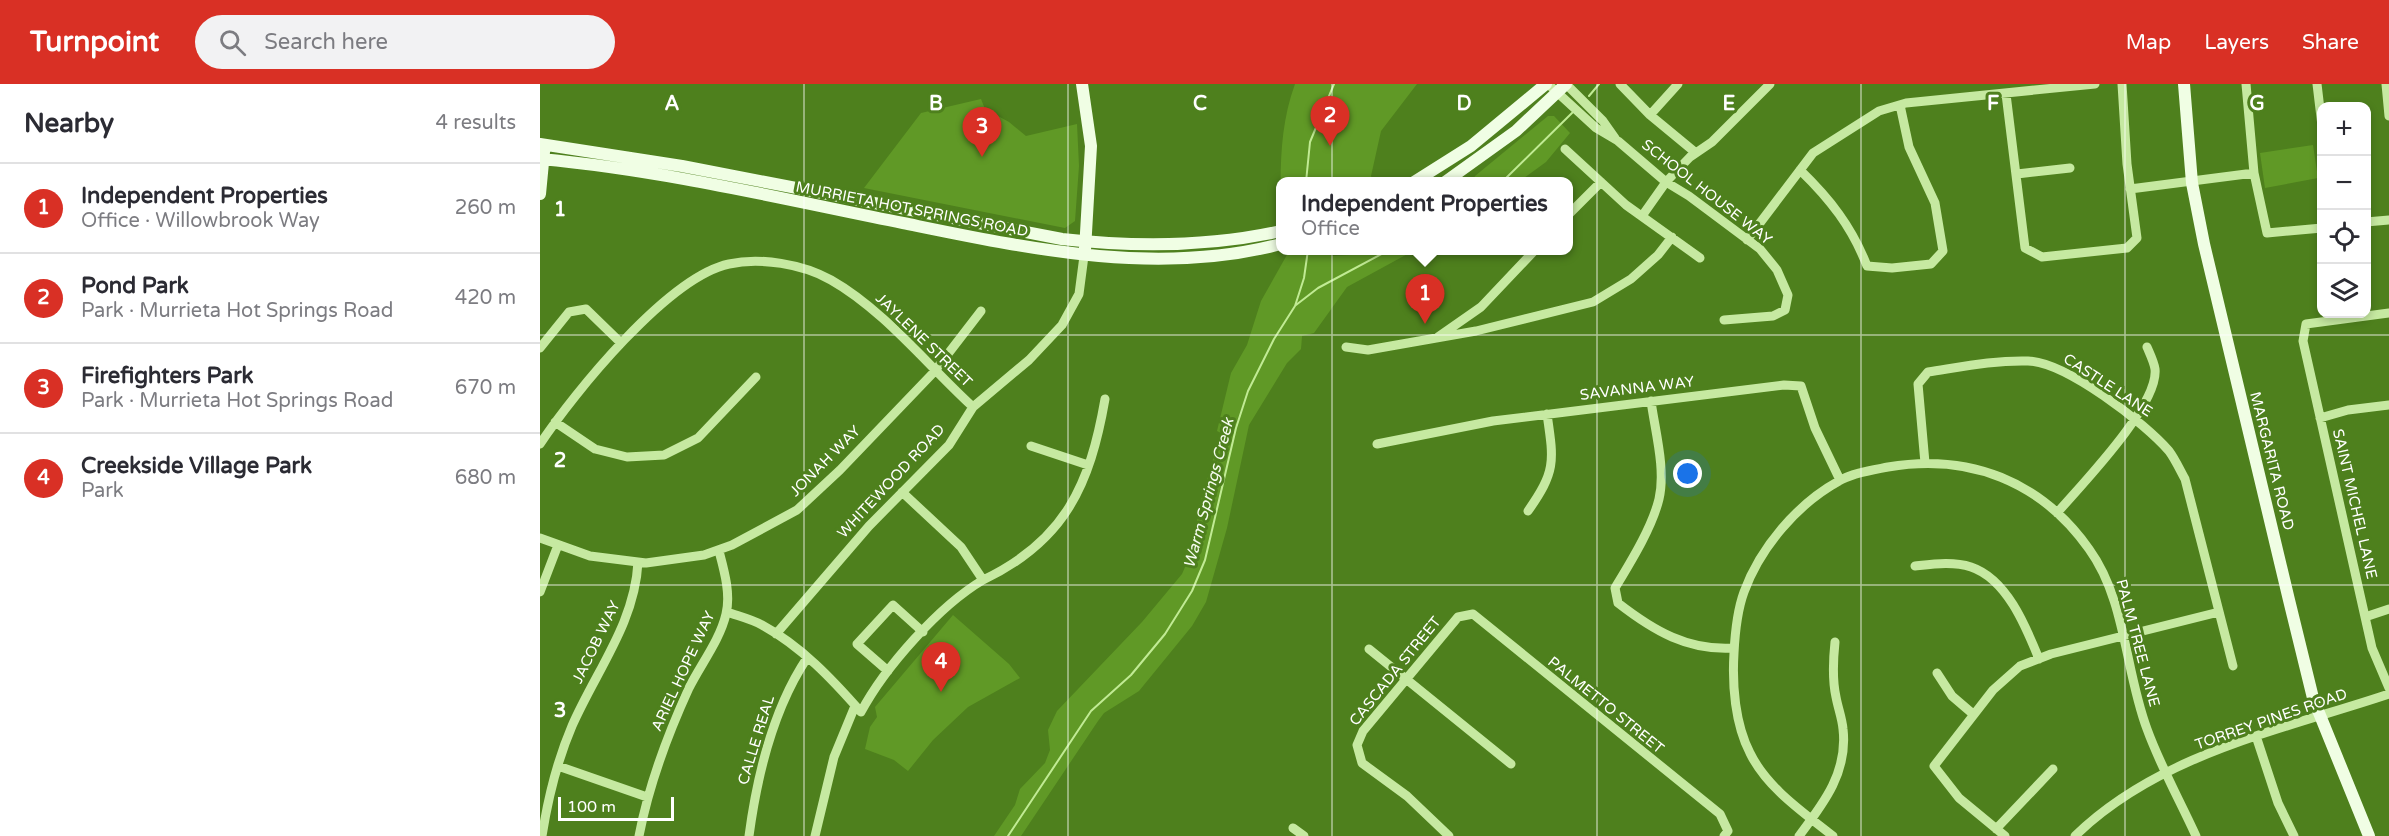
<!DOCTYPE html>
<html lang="en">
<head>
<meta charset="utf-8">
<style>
	:root { --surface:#fff; --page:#f2f2f3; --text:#2b2b33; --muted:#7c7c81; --line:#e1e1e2; --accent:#d93025 }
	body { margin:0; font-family:"Varela Round",sans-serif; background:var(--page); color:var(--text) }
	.controls { position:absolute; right:18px; top:18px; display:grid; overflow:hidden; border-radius:12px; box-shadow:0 3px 9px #0003 }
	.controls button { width:54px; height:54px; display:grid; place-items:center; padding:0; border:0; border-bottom:2px solid var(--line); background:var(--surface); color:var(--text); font:30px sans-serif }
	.scale { position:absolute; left:18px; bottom:15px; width:116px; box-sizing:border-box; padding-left:6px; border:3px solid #fff; border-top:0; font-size:16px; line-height:21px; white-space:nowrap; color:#fff; -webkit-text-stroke:4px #4e801d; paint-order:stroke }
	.you { position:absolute; left:1148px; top:390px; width:21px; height:21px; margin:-15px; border:4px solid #fff; border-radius:50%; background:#1a73e8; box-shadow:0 0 0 9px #1a73e833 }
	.badge { display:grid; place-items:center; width:39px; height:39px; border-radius:50%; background:var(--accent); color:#fff; font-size:20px; font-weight:700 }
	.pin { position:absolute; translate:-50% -50px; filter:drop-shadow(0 2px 3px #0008) }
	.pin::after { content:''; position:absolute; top:32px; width:21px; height:18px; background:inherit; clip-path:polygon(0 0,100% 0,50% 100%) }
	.popup { position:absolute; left:736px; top:93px; width:297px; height:78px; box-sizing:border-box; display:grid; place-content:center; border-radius:12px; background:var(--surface); filter:drop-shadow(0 2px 4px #0005); font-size:20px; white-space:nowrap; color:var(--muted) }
	.popup b { font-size:22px; color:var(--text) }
	.popup::after { content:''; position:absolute; left:50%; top:100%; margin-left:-12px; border:12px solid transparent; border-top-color:var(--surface) }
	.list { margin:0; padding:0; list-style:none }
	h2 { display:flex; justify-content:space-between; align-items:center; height:78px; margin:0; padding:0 24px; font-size:26px }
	h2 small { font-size:20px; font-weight:400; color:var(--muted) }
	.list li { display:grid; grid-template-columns:39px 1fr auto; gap:18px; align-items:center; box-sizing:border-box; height:90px; padding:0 24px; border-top:2px solid var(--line) }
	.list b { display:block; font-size:22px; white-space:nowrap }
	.list p { margin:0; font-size:20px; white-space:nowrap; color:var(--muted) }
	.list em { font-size:20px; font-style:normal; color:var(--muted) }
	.icon { flex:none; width:33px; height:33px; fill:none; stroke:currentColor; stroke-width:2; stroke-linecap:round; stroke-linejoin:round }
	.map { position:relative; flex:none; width:1849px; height:752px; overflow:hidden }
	header { display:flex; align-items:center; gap:36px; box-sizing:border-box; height:84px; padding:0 30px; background:var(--accent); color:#fff }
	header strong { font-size:28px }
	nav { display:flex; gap:33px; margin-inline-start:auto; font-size:21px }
	.search { width:420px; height:54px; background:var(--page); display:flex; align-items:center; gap:15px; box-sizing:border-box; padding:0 21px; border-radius:33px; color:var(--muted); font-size:22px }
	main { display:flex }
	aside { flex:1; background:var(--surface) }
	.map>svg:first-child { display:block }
	.green { fill:#609926 }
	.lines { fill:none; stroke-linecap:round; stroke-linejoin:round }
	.stream { stroke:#c1eb94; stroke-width:2 }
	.minor { stroke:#c6e9a1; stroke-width:9 }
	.major { stroke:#f0fee4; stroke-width:12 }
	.grid { fill:none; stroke:#fff; stroke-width:1.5; stroke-opacity:0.55 }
	.labels { text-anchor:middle; stroke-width:6; stroke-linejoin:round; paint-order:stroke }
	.street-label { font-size:15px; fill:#fff; stroke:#4e801d }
	.water-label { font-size:16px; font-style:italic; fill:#f5fcee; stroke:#4e801d }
	.grid-label { font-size:20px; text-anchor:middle; font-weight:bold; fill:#fff; stroke:#4e801d; stroke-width:6; stroke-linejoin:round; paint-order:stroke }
</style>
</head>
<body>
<header>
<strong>Turnpoint</strong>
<div class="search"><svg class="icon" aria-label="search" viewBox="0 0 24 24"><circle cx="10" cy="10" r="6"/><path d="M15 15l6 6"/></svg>Search here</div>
<nav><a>Map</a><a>Layers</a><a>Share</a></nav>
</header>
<main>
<aside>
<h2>Nearby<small>4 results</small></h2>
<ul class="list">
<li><span class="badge">1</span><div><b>Independent Properties</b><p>Office · Willowbrook Way</p></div><em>260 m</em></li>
<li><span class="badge">2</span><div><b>Pond Park</b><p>Park · Murrieta Hot Springs Road</p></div><em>420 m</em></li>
<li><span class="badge">3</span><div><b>Firefighters Park</b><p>Park · Murrieta Hot Springs Road</p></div><em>670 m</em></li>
<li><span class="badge">4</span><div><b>Creekside Village Park</b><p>Park</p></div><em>680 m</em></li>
</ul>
</aside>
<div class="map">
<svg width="1849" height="752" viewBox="0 0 1849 752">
	<rect width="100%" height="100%" fill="#4e801d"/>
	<path class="green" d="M755,0H877L841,47L831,92L833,97L741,98V126C740,83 740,41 755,0Z
		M441,15L445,25L469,38L486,52L537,40L539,82L535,137L525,144L324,104L381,29Z
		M1008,32H1014L1030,49L1006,78L980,97H933L935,92Z
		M1773,61L1778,94L1725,104L1720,69Z
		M788,167L792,172L812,171L819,167H873L807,203L774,249L762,252L761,265L747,279L709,341L687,444L666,518L652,542L599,607L564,629L558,637L481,752H454L475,721L480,705L505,679L510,666L508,646L517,627L602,538L642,490L653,465L659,423L681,349L677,347L691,289L707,261L721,217L748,169L758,167Z
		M413,531L469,580L480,594L428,623L393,656L368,687L354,676L325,665L330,643L337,633L335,623Z"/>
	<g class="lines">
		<path class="stream" d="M1049,12L1059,0
			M766,98L770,58L794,0
			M962,98L1033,28
			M756,221L778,204L849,166
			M468,752L551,627L591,591L625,550L652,507L665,476L696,344L708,307L734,255L755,222L764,194L768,166"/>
		<path class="minor" d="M1008,0L1056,44L1078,57L1126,98L1149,112L1220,165L1237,186L1248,211L1245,226L1233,232L1184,236
			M1026,0L1063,37L1075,54
			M1080,0L1110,31L1156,69
			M1706,0L1714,89L1727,149L1782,144
			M1777,0L1782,42
			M1846,0L1849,32
			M1466,10L1485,164L1502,173L1587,164L1597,154L1587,80L1582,0
			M1110,31L1138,0
			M1025,65L1086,121L1160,174
			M1260,86C1290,115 1312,143 1327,182L1352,184L1391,180L1403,167L1395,119L1369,63L1360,21
			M1477,90L1530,84
			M1590,105L1714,89
			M1029,130L1061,98
			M1102,132L1126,98L1150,73L1172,58L1230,0
			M1826,138L1849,136
			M1207,156L1273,69L1339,27L1366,19L1555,0
			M1849,229L1766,240L1763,257L1832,564L1849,604
			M898,253L941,223L995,166
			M806,263L828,266L936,247L1053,218L1091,195L1118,171L1132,153
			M0,264L29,228L46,225L81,259
			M1111,317C1115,347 1126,385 1119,415C1112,444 1090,479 1075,504L1078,519C1114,547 1148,567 1194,564
			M1780,334L1808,326L1849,321
			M15,338L55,365L87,373L124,371L158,354L216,293
			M0,360C34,309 128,193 189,180C220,173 263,180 291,196C344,226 388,282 433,323
			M837,360L953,337L1244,301L1261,302L1275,344L1300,396
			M491,362L548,381
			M1385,379L1378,300L1388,288C1421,283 1455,276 1488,277C1526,278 1605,339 1629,367C1635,375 1640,386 1645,395L1693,582
			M988,427C1016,387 1014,378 1007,330
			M1517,429C1541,401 1619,321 1615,285C1614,278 1610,270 1607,263
			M0,454L50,472L106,479L164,471L192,461L257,426L300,386L394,288L441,227
			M1375,482C1393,480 1413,477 1431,483C1467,495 1486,543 1499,575
			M443,496C525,457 550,401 565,315
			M0,508L18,461
			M187,528C198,532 211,535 222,541C261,562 292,595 321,628C345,583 399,522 443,496L421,463L362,408
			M1825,533L1849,525
			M236,550L329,442L409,361L433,323L489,276L522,241L539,210L544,172
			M829,565L971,680
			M348,587L317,560L353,521L383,548
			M1397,589L1412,612L1433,630
			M1716,652L1738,719L1754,752
			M18,682L107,713
			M753,744L764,752
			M1456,745L1513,685
			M2,752C8,714 17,677 32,642C56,587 95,539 98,478
			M99,752C109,700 127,652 149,604C161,580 180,556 186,530C191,510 184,486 179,467
			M209,752C217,692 233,625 267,574
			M275,752L294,673L315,622
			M909,752L867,712L822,679L817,661L823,647L918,533L933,530L1180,730L1188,747L1184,752
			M1259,752C1284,719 1308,688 1303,645C1302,634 1298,624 1296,613C1292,595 1293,577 1295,558
			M1293,752C1263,728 1227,704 1210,669C1195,640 1192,601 1194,569C1195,549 1197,527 1204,508C1220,464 1257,420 1299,397C1312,389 1333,386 1348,383C1429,369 1501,397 1549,465C1586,516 1585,587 1607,645C1620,681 1640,717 1656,752
			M1465,752L1419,714L1394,682L1453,606L1480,582L1511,570L1679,528
			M1535,752C1619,670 1741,646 1849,610"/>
		<path class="major" d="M542,0L551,62L545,166
			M1644,0L1652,99L1664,160L1749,516L1773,614L1829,752
			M0,60L142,82L522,155C594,163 670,163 741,147
			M0,75C122,86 243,115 363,139C486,164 616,193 741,160
			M874,98L931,62L1006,0
			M905,98L976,47L1026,0
			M0,110L4,68"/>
	</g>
	<path class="grid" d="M264,0V752M528,0V752M792,0V752M1057,0V752M1321,0V752M1585,0V752M0,251H1849M0,501H1849"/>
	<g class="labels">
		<g class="street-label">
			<text transform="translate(1167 108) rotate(38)" y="5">SCHOOL HOUSE WAY</text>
			<text transform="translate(372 125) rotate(11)" y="5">MURRIETA HOT SPRINGS ROAD</text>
			<text transform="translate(384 256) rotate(44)" y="5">JAYLENE STREET</text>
			<text transform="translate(1568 301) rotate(33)" y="5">CASTLE LANE</text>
			<text transform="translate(1097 304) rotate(-7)" y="5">SAVANNA WAY</text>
			<text transform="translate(285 377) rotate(-45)" y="5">JONAH WAY</text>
			<text transform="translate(1732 377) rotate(76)" y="5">MARGARITA ROAD</text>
			<text transform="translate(351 397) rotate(-47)" y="5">WHITEWOOD ROAD</text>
			<text transform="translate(1815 420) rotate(77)" y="5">SAINT MICHEL LANE</text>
			<text transform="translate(56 558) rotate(-64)" y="5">JACOB WAY</text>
			<text transform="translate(1598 559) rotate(75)" y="5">PALM TREE LANE</text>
			<text transform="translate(143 587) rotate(-65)" y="5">ARIEL HOPE WAY</text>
			<text transform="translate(855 587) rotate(-51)" y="5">CASCADA STREET</text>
			<text transform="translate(1066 621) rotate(39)" y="5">PALMETTO STREET</text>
			<text transform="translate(1731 635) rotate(-19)" y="5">TORREY PINES ROAD</text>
			<text transform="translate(216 656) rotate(-73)" y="5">CALLE REAL</text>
		</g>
		<g class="water-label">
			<text transform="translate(668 409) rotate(-75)" y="6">Warm Springs Creek</text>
		</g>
	</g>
	<g class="grid-label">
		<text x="132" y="26">A</text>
		<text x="396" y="26">B</text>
		<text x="660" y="26">C</text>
		<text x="924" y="26">D</text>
		<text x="1189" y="26">E</text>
		<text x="1453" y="26">F</text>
		<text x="1717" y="26">G</text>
		<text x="20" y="132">1</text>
		<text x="20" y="383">2</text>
		<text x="20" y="633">3</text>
	</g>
</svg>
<div class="controls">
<button>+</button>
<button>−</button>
<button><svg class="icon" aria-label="locate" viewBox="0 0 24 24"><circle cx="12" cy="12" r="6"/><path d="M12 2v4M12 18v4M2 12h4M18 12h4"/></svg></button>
<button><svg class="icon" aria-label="layers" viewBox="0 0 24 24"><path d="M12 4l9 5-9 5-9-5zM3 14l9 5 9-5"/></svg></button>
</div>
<div class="scale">100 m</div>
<div class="you"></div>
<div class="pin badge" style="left:885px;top:240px">1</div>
<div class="popup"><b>Independent Properties</b>Office</div>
<div class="pin badge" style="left:790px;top:62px">2</div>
<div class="pin badge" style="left:442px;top:73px">3</div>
<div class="pin badge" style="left:401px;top:608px">4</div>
</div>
</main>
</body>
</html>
